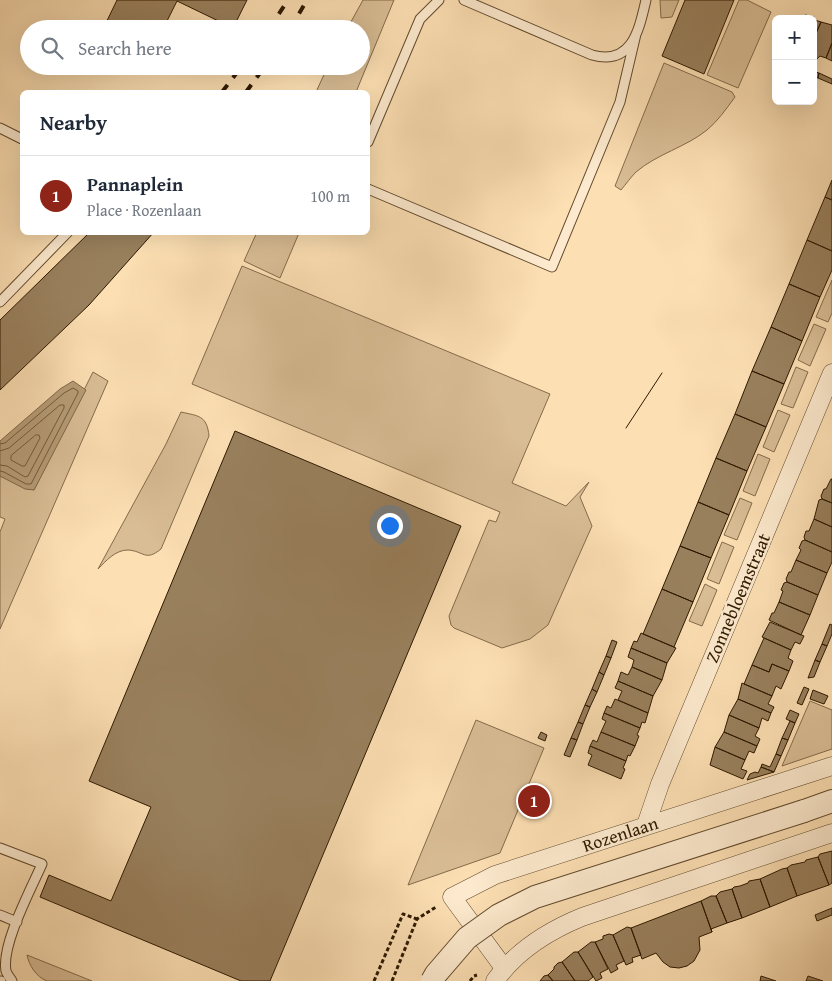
<!DOCTYPE html>
<html lang="en">
<head>
<meta charset="utf-8">
<style>
	:root { --surface:#fff; --page:#f6f6f7; --text:#1f2937; --muted:#747a83; --line:#e0e1e3; --accent:#8f2418 }
	body { margin:0; font-family:"Gentium Book Plus",serif; background:var(--page); color:var(--text) }
	.controls { position:absolute; right:15px; top:15px; display:grid; overflow:hidden; border-radius:8px; box-shadow:0 5px 20px #0002 }
	.controls button { width:45px; height:45px; display:grid; place-items:center; padding:0; border:0; border-bottom:1px solid var(--line); background:var(--surface); color:var(--text); font:25px sans-serif }
	.you { position:absolute; left:389px; top:525px; width:18px; height:18px; margin:-12px; border:4px solid #fff; border-radius:50%; background:#1a73e8; box-shadow:0 0 0 8px #1a73e833 }
	.badge { display:grid; place-items:center; width:32px; height:32px; border-radius:50%; background:var(--accent); color:#fff; font-size:16px; font-weight:700 }
	.pin { position:absolute; translate:-50% -50%; border:2px solid #fff; box-shadow:0 1px 5px #0006 }
	.list { margin:0; padding:0; list-style:none }
	h2 { display:flex; justify-content:space-between; align-items:center; height:65px; margin:0; padding:0 20px; font-size:21px }
	h2 small { font-size:16px; font-weight:400; color:var(--muted) }
	.list li { display:grid; grid-template-columns:32px 1fr auto; gap:15px; align-items:center; box-sizing:border-box; height:80px; padding:0 20px; border-top:1px solid var(--line) }
	.list b { display:block; font-size:19px; white-space:nowrap }
	.list p { margin:0; font-size:16px; white-space:nowrap; color:var(--muted) }
	.list em { font-size:16px; font-style:normal; color:var(--muted) }
	.icon { flex:none; width:28px; height:28px; fill:none; stroke:currentColor; stroke-width:2; stroke-linecap:round; stroke-linejoin:round }
	.map { position:relative; flex:none; width:832px; height:981px; overflow:hidden }
	.search { position:absolute; background:var(--surface); box-shadow:0 5px 20px #0002; left:20px; top:20px; width:350px; height:55px; display:flex; align-items:center; gap:12px; box-sizing:border-box; padding:0 18px; border-radius:28px; color:var(--muted); font-size:19px }
	.panel { position:absolute; background:var(--surface); box-shadow:0 5px 20px #0002; left:20px; top:90px; width:350px; height:145px; border-radius:8px }
	.map>svg:first-child { display:block }
	.green { fill:#d9bd95; stroke:#846b4a }
	.water { fill:#b69c76; stroke:#806847 }
	.lines { fill:none; stroke-linecap:round; stroke-linejoin:round }
	.shore { stroke:#725a3b; stroke-width:1 }
	.building { fill:#99805d; stroke:#2e1900 }
	.service-casing { stroke:#624a2d; stroke-width:11 }
	.minor-casing { stroke:#624a2d; stroke-width:19 }
	.tertiary-casing { stroke:#624a2d; stroke-width:24 }
	.path { stroke:#2e1900; stroke-width:3; stroke-dasharray:4 2.5; stroke-linecap:butt }
	.service { stroke:#fdeace; stroke-width:9 }
	.minor { stroke:#fdeace; stroke-width:18 }
	.tertiary { stroke:#fdeace; stroke-width:22 }
	.tram { stroke:#2e1900; stroke-width:1 }
	.rail { stroke:#2e1900; stroke-width:4; stroke-dasharray:9 9; stroke-linecap:butt }
	.tertiary-bridge-casing { stroke:#624a2d; stroke-width:24; stroke-linecap:butt }
	.tertiary-bridge { stroke:#fdeace; stroke-width:22 }
	.labels { text-anchor:middle; stroke-width:5; stroke-linejoin:round; paint-order:stroke }
	.street-label { font-size:18px; fill:#2e1900; stroke:#fdeace }
</style>
</head>
<body>
<div class="map">
<svg width="832" height="981" viewBox="0 0 832 981">
	<rect width="100%" height="100%" fill="#fcdfb3"/>
	<filter id="stains"><feTurbulence type="fractalNoise" baseFrequency=".004" numOctaves="4"/><feColorMatrix values="0 0 0 0 .2 0 0 0 0 .09 0 0 0 0 .02 0 0 0 .5 -.17"/></filter>
	<radialGradient id="worn" r=".72"><stop offset=".6" stop-color="#630" stop-opacity="0"/><stop offset="1" stop-color="#630" stop-opacity=".3"/></radialGradient>
	<path class="green" d="M363,0H394L356,92H316L328,66H361V29H347Z
		M660,0H679L672,17L661,18Z
		M739,0H747L771,12L738,88L707,75Z
		M664,63L732,92L735,97C726,109 718,121 707,130C686,147 657,154 636,172C631,177 626,184 621,190L615,186Z
		M257,232L299,233L280,278L244,261Z
		M242,266L550,394L512,483L566,506L589,482L580,497L592,526L548,625L530,639L502,648L454,628L451,625L449,616L489,520L496,522L500,512L192,384Z
		M832,280V313L828,322L816,317Z
		M814,324L826,329L810,366L798,360Z
		M796,367L808,372L793,408L781,404Z
		M93,372L108,381L0,629V532L5,519L0,517V476L34,490Z
		M778,410L790,415L774,452L763,447Z
		M181,412C198,416 207,415 209,436L161,549C145,562 144,551 128,550C115,550 106,561 98,569L166,444Z
		M758,454L770,459L755,496L743,491Z
		M740,498L752,503L737,540L724,535Z
		M722,542L734,547L719,584L707,579Z
		M705,584L717,590L702,626L689,621Z
		M810,701L832,710V749L782,766Z
		M476,720L544,748L500,853L408,885Z
		M27,955L92,981H47C36,977 29,965 27,955Z"/>
	<path class="water" d="M73,381L86,390L34,490L25,489L0,476V441L60,389Z"/>
	<g class="lines">
		<path class="shore" d="M36,435H39L40,438L25,466H22L11,460V456Z
			M0,444L5,443L64,393L73,388L78,391V393L31,484H26L4,472L0,471
			M0,451L9,448L60,405H64V408L28,476L25,477L7,466L0,465"/>
	</g>
	<path class="building" d="M117,0H247L233,28L177,1L163,29H103Z
		M685,0H734L704,74L662,56Z
		M805,15L814,17L815,20L821,22L813,40V19H803Z
		M821,22L832,25V43L826,58L820,56L817,59L813,57V40Z
		M832,43V61L826,58Z
		M813,71L819,73L818,78L813,76Z
		M819,73L832,79V84L818,78Z
		M832,180V200L825,197Z
		M825,197L832,200V251L807,240Z
		M90,232H154L89,305L0,390V320Z
		M807,240L832,251V270L820,297L789,284Z
		M789,284L820,297L802,341L771,327Z
		M771,327L802,341L784,384L752,371Z
		M752,371L784,384L766,427L735,414Z
		M735,414L766,427L747,471L716,458Z
		M235,431L461,526L270,981H241L40,897L49,875L111,901L151,807L89,781Z
		M716,458L747,471L729,515L698,502Z
		M831,479H832V503L822,499L821,496L824,489H826Z
		M822,499L832,503V527L814,519L819,500Z
		M698,502L729,515L711,558L680,546Z
		M814,519L832,527V552L805,540L804,537L806,531H809Z
		M805,540L832,552V562L827,573L796,560L801,550L799,548L802,541Z
		M680,546L711,558L693,602L662,589Z
		M796,560L827,573L818,595L787,582L786,579L789,572H791Z
		M787,582L818,595L810,615L779,602L783,591L781,590L784,583Z
		M662,589L693,602L674,647L643,634Z
		M779,602L810,615L801,635L769,620L772,613H774Z
		M770,622L804,636L800,644L795,642L791,650L762,637Z
		M830,624L832,625V634L827,646L822,644Z
		M641,633L676,648L667,663L631,648L634,641L637,642Z
		M764,638L791,650L788,658L793,661L789,671L772,664L769,672L752,665Z
		M612,640L617,642L611,658L606,656Z
		M822,644L827,646L820,662L815,660Z
		M631,648L667,663L662,680L632,667L634,660L628,657Z
		M606,656L611,658L604,675L599,672Z
		M815,660L820,662L814,677L808,678Z
		M772,664L789,671L781,689L776,686L772,696L744,684L752,665L769,672Z
		M632,667L662,680L653,696L618,681L621,672L628,675Z
		M599,672L604,675L597,692L592,689Z
		M618,681L653,696L648,713L618,700L622,691L615,688Z
		M742,683L772,696L768,704L774,707L771,713L738,699Z
		M804,687L809,689L802,705L797,703Z
		M592,689L597,692L590,707L585,705Z
		M813,690L828,696L824,704L810,699Z
		M615,699L648,713L645,723L642,722L640,728L604,713L607,706L611,708Z
		M738,699L771,713L768,721L762,718L759,728L729,715Z
		M585,705L590,707L583,724L578,722Z
		M790,710L799,714L795,723L786,719Z
		M604,713L640,728L637,735L639,736L635,746L601,732L606,721L602,719Z
		M729,715L759,728L755,736L760,739L757,746L724,732Z
		M790,721L795,723L788,740L782,738Z
		M578,722L583,724L577,740L571,738Z
		M541,732L547,735L545,741L538,738Z
		M601,732L635,746L630,756L628,755L626,761L590,746L593,740L597,742Z
		M724,732L757,746L754,753L749,751L745,760L715,747Z
		M571,738L577,740L570,757L564,755Z
		M782,738L788,740L781,756L776,754Z
		M590,746L626,761L623,768L625,769L621,779L588,765L592,755L588,753Z
		M715,747L745,760L741,769L747,771L743,779L710,765Z
		M776,754L781,756L774,772L761,767L762,764L770,767Z
		M761,767L774,772L747,780L750,774L755,772L758,773Z
		M832,851V883L829,885L818,857L820,854Z
		M818,857L829,885L797,896L787,868L791,865L805,862L806,860Z
		M787,868L797,896L770,907L760,879L782,869Z
		M760,879L770,907L742,918L732,889L734,887L740,886L748,883L749,881Z
		M732,889L742,918L727,923L716,896L720,892Z
		M711,896H716L727,923L711,929L712,932L701,901Z
		M701,901L712,932L699,937L700,950L694,961L687,966L679,968L670,967L663,962L656,953L642,959L631,928Z
		M832,908V915L817,921L815,915Z
		M627,927L631,928L641,955L632,958L633,962L626,965L613,935Z
		M609,934L613,935L624,961L616,965L618,969L611,973L595,942L603,939V936Z
		M591,942H595L608,969L600,973L602,978L596,981L578,952Z
		M574,952H578L593,977L588,981H575L562,962Z
		M562,962L575,981H553L548,975L554,969V967L558,963Z
		M548,975L553,981H540L544,976Z
		M761,976L776,981H760Z
		M808,976L823,981H806Z"/>
	<g class="lines">
		<g class="service-casing">
			<path id="service" d="M464,0L592,55C632,66 639,30 646,0
				M0,128L22,139
				M368,142L420,19L439,0
				M368,189L552,267L620,102L636,34
				M0,302L68,232
				M0,848L42,864C31,889 1,945 6,971C7,974 10,978 12,981
				M0,915L17,922
				M0,981H1"/>
		</g>
		<g class="minor-casing">
			<g id="minor">
				<path d="M646,825L660,784L832,373"/>
				<path id="s1" d="M504,968L452,897L495,875L832,766"/>
				<path d="M495,981C516,951 548,931 582,917L832,833"/>
			</g>
		</g>
		<g class="tertiary-casing">
			<path id="tertiary" d="M804,811L832,801"/>
		</g>
		<path class="path" d="M374,981L403,914L417,919
			M392,981L417,919L436,907
			M470,981L474,976L477,975"/>
		<use href="#service" class="service"/>
		<use href="#minor" class="minor"/>
		<use href="#tertiary" class="tertiary"/>
		<path class="tram" d="M626,428L662,373"/>
		<path class="rail" d="M269,29L288,0
			M290,29L307,0
			M222,92L242,66
			M246,92L265,66"/>
		<g class="tertiary-bridge-casing">
			<path id="tertiary-bridge" d="M432,981L436,974L467,938L499,915L535,897L804,811"/>
		</g>
		<use href="#tertiary-bridge" class="tertiary-bridge"/>
	</g>
	<g class="labels">
		<g class="street-label">
			<text transform="translate(738 598) rotate(-67)" y="6">Zonnebloemstraat</text>
			<text dy="6" stroke="none"><textPath href="#s1" startOffset="268">Rozenlaan</textPath></text>
		</g>
	</g>
	<rect width="100%" height="100%" filter="url(#stains)"/>
	<rect width="100%" height="100%" fill="url(#worn)"/>
</svg>
<div class="controls">
<button>+</button>
<button>−</button>
</div>
<div class="you"></div>
<div class="pin badge" style="left:534px;top:801px">1</div>
<div class="search"><svg class="icon" aria-label="search" viewBox="0 0 24 24"><circle cx="10" cy="10" r="6"/><path d="M15 15l6 6"/></svg>Search here</div>
<section class="panel">
<h2>Nearby<small></small></h2>
<ul class="list">
<li><span class="badge">1</span><div><b>Pannaplein</b><p>Place · Rozenlaan</p></div><em>100 m</em></li>
</ul>
</section>
</div>
</body>
</html>
